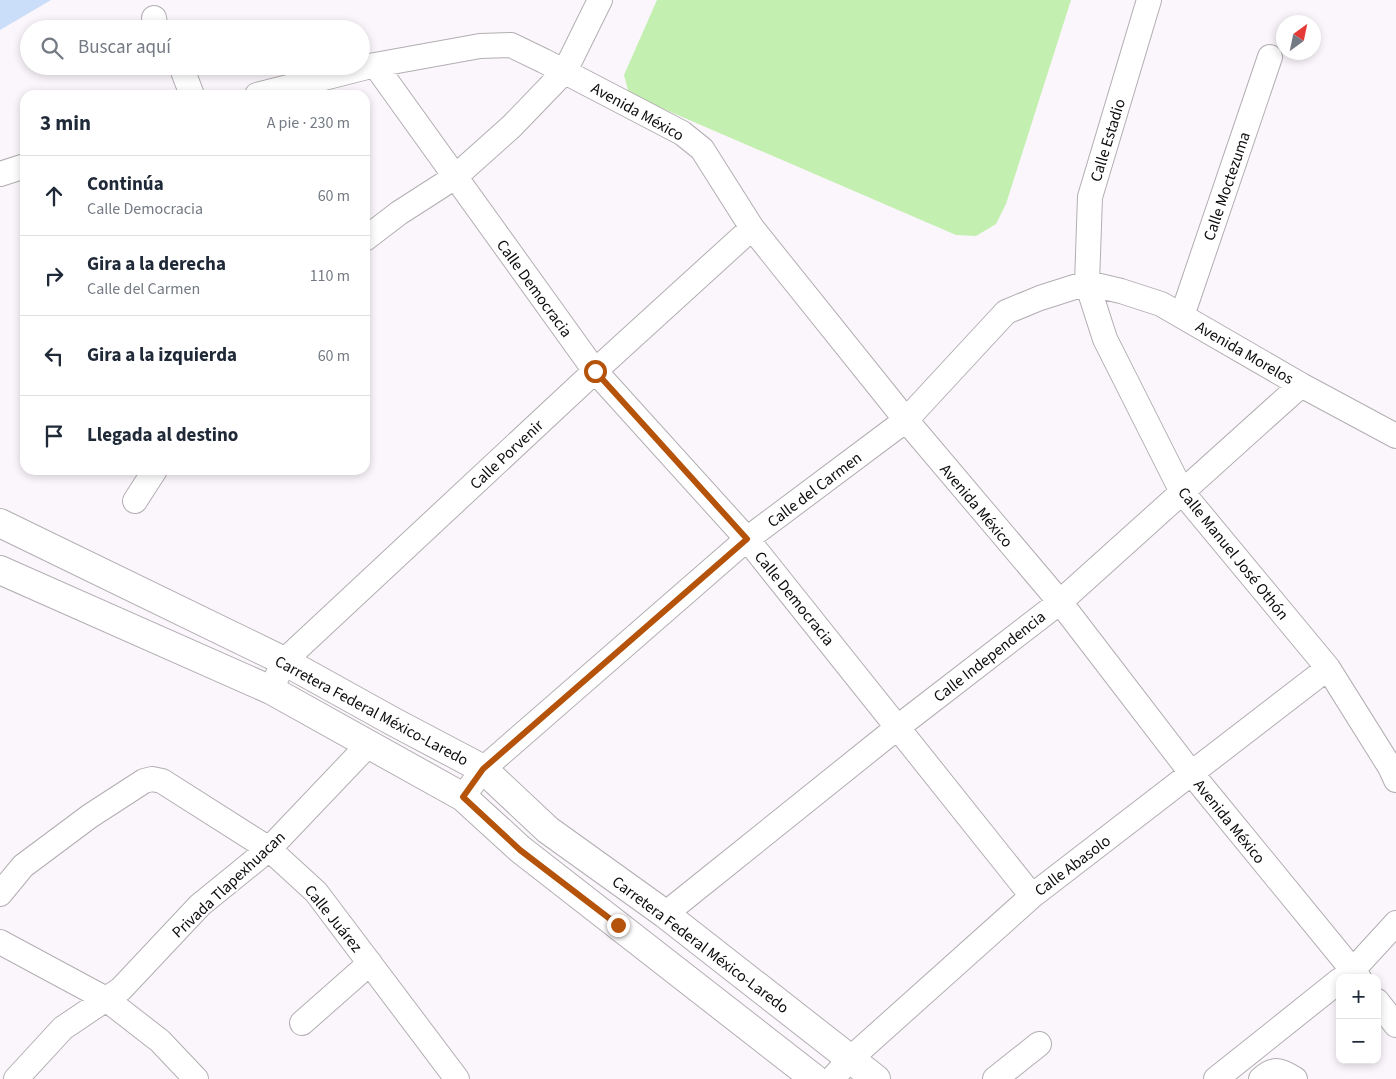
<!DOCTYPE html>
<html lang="es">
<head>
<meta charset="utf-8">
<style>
	:root { --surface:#fff; --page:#f2f2f3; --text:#1f2937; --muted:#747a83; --line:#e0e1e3 }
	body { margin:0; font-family:"Source Sans 3",sans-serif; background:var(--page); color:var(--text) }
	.controls { position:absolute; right:15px; bottom:15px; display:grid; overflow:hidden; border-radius:10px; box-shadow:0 2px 8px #0003 }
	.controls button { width:45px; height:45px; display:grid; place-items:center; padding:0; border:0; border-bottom:1px solid var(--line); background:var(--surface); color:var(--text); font:25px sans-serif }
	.compass { position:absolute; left:1276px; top:15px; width:45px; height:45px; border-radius:50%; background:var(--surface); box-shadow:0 2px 8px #0003; rotate:33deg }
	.stop { position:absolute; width:15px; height:15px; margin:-11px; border:4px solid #b45309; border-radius:50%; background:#fff }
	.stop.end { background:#b45309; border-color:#fff; box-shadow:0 1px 5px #0008 }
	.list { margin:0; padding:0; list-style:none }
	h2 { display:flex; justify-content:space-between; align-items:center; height:65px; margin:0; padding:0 20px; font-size:21px }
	h2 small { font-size:16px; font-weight:400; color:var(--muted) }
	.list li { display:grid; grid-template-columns:32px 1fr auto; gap:15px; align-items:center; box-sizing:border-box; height:80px; padding:0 20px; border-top:1px solid var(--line) }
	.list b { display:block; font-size:19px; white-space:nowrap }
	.list p { margin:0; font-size:16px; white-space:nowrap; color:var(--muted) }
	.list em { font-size:16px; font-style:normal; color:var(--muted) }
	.icon { flex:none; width:28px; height:28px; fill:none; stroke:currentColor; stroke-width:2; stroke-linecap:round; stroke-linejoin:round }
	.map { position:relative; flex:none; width:1396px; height:1079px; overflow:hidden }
	.search { position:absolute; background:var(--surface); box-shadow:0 2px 8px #0003; left:20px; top:20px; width:350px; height:55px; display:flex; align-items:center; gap:12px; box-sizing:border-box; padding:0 18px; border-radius:28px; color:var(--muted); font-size:19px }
	.panel { position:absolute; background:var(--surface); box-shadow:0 2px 8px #0003; left:20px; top:90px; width:350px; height:385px; border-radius:15px }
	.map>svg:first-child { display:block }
	.green { fill:#c3efb0 }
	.water { fill:#caddf9 }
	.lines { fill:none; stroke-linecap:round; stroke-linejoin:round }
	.minor-casing { stroke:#b2aeb2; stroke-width:26 }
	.major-casing { stroke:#b2aeb2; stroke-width:30 }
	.minor { stroke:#fff; stroke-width:24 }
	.major { stroke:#fff; stroke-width:28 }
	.route { stroke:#b45309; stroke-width:6 }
	.labels { text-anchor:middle; stroke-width:4; stroke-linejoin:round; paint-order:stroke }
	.street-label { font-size:16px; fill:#0d0b0d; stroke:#fff }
</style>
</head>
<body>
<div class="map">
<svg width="1396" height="1079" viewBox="0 0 1396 1079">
	<rect width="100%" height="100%" fill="#fbf6fb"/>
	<path class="green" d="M657,0H1071L1006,204L996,224L976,236L956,235L629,94L624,75Z"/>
	<path class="water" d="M0,0H51L0,30Z"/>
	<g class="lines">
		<g class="minor-casing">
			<path id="minor" d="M1149,0L1090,197L1087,283L1105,339L1182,492L1328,668L1390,767L1396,780
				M154,18L156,29
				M375,65L595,371L747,539L1032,896
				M181,66L192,95
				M257,95L375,65L480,46L511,45L544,61L682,133L702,149L752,228L906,420L1060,602L1192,774L1359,978
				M0,174L25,166
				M365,239L399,213L455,177L512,126L565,71L600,0
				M1182,316L1270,57
				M135,501L155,470
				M271,690L284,661L595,371L752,228
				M463,797L483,769L747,539L906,420L1006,312L1040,298L1087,283L1121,291L1161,304L1301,385L1396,436
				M0,894L23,866L90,816L144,781L152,779L162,781L269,849L316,892L457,1079
				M665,914L898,727L1060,602L1301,385
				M0,942L106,999L160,1041L196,1079
				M1343,978L1353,970L1396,923
				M1377,1001L1396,1025
				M302,1023L370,963
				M16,1079L63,1028L121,989L200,905L269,849L369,744
				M832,1079L850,1059L1032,896L1328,668
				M995,1079L1039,1044
				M1216,1079L1340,980
				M1261,1079C1274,1067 1281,1070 1295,1079"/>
		</g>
		<g class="major-casing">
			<path id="major" d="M0,523L284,661L394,722L483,769L548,830L665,914L876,1079
				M0,570L271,690L463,797L520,849L815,1079"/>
		</g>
		<use href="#minor" class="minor"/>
		<use href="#major" class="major"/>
	</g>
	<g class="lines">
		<path class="route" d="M595,371L747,539L483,769L463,797L520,850L618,925"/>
	</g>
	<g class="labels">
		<g class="street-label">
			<text transform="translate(638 111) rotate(29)" y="6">Avenida México</text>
			<text transform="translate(1107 140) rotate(-73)" y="6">Calle Estadio</text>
			<text transform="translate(1226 186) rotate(-71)" y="6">Calle Moctezuma</text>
			<text transform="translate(535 288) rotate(54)" y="6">Calle Democracia</text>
			<text transform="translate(1245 352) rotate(30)" y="6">Avenida Morelos</text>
			<text transform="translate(506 454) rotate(-43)" y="6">Calle Porvenir</text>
			<text transform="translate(814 489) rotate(-37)" y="6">Calle del Carmen</text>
			<text transform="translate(977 505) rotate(50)" y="6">Avenida México</text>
			<text transform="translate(1234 553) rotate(51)" y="6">Calle Manuel José Othón</text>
			<text transform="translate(795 598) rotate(51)" y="6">Calle Democracia</text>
			<text transform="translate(989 656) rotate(-38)" y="6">Calle Independencia</text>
			<text transform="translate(372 710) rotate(28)" y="6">Carretera Federal México-Laredo</text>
			<text transform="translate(1230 821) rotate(51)" y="6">Avenida México</text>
			<text transform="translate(1072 865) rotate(-37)" y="6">Calle Abasolo</text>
			<text transform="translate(228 884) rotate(-43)" y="6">Privada Tlapexhuacan</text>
			<text transform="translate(334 918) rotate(51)" y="6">Calle Juárez</text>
			<text transform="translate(701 944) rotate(37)" y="6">Carretera Federal México-Laredo</text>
		</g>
	</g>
</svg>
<div class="controls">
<button>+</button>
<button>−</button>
</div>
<svg class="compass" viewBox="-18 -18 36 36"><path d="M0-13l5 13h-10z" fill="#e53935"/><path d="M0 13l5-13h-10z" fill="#747a83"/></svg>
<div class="stop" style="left:595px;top:371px"></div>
<div class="stop end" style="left:618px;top:925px"></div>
<div class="search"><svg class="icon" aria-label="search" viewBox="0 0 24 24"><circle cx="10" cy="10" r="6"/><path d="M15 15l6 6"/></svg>Buscar aquí</div>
<section class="panel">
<h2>3 min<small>A pie · 230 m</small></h2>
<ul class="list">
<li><svg class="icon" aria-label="ahead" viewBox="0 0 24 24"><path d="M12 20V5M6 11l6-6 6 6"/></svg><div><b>Continúa</b><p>Calle Democracia</p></div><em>60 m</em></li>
<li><svg class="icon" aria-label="right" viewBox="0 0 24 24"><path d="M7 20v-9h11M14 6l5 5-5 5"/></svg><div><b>Gira a la derecha</b><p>Calle del Carmen</p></div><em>110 m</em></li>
<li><svg class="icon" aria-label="left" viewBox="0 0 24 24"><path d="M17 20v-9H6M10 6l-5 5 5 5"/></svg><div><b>Gira a la izquierda</b></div><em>60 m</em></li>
<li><svg class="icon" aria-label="arrive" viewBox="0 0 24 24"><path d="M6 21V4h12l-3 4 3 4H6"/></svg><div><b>Llegada al destino</b></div></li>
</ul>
</section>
</div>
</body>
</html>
